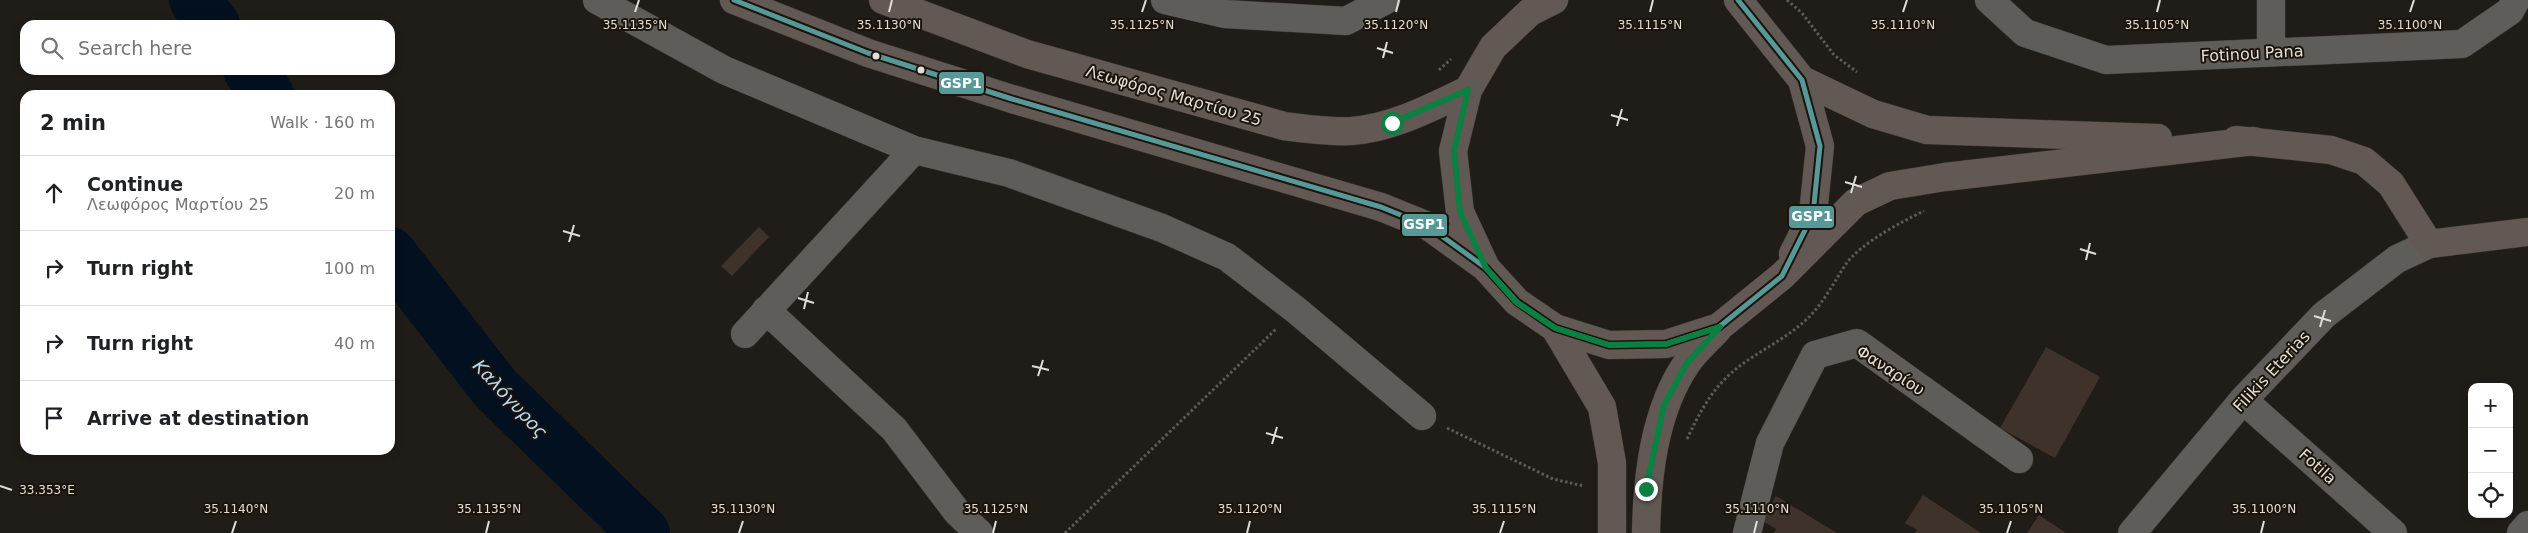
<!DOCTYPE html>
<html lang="en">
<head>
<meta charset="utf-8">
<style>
	:root { --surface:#fff; --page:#f6f6f6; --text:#202124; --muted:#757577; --line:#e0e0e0 }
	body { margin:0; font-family:"DejaVu Sans",sans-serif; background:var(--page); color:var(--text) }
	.controls { position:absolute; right:15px; bottom:15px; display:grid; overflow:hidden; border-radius:10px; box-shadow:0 2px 8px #0003 }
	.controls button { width:45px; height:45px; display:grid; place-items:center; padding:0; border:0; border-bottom:1px solid var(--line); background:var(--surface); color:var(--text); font:25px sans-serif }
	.stop { position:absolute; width:15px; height:15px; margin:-11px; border:4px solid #0b8043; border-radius:50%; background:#fff }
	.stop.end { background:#0b8043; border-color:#fff; box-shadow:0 1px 5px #0008 }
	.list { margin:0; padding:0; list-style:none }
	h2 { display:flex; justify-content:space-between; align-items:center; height:65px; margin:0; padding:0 20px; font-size:21px }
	h2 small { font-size:16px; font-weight:400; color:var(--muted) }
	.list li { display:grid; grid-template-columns:32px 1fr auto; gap:15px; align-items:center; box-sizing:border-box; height:75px; padding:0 20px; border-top:1px solid var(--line) }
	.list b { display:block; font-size:19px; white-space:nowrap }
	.list p { margin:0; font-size:16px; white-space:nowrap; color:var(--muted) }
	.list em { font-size:16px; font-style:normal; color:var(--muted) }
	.icon { flex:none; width:28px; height:28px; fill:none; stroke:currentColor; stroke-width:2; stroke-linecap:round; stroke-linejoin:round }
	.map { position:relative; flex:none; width:2528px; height:533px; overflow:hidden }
	.search { position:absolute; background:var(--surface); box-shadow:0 2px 8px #0003; left:20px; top:20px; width:375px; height:55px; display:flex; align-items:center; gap:12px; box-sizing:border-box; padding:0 18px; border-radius:15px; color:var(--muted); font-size:19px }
	.panel { position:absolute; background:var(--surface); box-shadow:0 2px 8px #0003; left:20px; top:90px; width:375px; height:365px; border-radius:15px }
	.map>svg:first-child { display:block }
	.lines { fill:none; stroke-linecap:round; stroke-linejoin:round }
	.river { stroke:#03101f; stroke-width:52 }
	.building { fill:#3e322a }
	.minor-casing { stroke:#3c3936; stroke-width:29 }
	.major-casing { stroke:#3c3936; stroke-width:29 }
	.path { stroke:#5e5b58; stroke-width:3; stroke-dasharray:2.5 2.5; stroke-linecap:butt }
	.minor { stroke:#5f5d59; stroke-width:28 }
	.major { stroke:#625954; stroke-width:28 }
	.bus-1-casing { stroke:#1a140b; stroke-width:9 }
	.bus-1 { stroke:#579898; stroke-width:5 }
	.route { stroke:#0b8043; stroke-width:6 }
	.ticks { fill:none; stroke:#e2ddd7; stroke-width:2 }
	.bus-dot { fill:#e2ddd7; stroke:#1a140b; stroke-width:2 }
	.labels { text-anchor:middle; stroke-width:4; stroke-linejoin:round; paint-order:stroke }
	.street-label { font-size:16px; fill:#e2ddd7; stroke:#1a140b }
	.water-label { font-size:18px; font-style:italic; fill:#b6daf9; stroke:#1a140b }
	.ticks-label { font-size:12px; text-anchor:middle; fill:#e2ddd7; stroke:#1a140b; stroke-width:4; stroke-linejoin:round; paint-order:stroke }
	.line-badge { stroke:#1a140b; stroke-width:2 }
	.badge-label { font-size:14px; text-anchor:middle; font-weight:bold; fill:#fff }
</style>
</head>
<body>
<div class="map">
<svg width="2528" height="533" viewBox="0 0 2528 533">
	<rect width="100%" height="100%" fill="#201c18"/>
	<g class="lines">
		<path class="river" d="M195,0L214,25
			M249,70L268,95
			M390,253L495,388L644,533"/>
	</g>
	<path class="building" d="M759,227L769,237L732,276L721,266Z
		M2046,347L2100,377L2055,458L2000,428Z
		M1923,495L1981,533H1915L1917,530L1905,523Z
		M1776,496L1837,533H1774L1776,529L1761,520Z
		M2039,515L2066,533H2027Z"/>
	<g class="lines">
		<g class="minor-casing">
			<path id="minor" d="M597,0L724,70L914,150L1009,173L1162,228L1227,257L1296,310L1422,416
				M1165,0L1225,14L1346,21L1386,0
				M1989,0L2025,33L2106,60L2462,44L2510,11L2516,0
				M2271,0V52
				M766,310L894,429L957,512L979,533
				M745,334L914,150
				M2243,400L2393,533
				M1747,533L1770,443L1815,355L1857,343L2019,459
				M2132,533L2243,400L2324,315L2397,259L2429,244
				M2521,533L2528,525"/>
		</g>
		<g class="major-casing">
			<path id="major" d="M734,0L868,53L1012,99L1381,207L1428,226L1485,267
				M883,0L1027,54L1284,126C1307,129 1329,132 1352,131C1393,128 1432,107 1468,90
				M1554,0L1530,12L1493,47L1468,90L1453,151L1460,212L1486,268L1517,302L1555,328L1609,345L1666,344L1719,327L1782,276L1856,202L1890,186L1945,177L2254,141
				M1738,0L1802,80L1820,146L1813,214L1793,254
				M1802,80L1873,114L1927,130L2158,138
				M2236,140L2331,150L2364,161L2391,184L2429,244L2528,232
				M1555,328L1602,407L1612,463V533
				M1646,533C1647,477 1654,411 1687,363C1695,351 1708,340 1718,329"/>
		</g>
		<path class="path" d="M1787,0L1802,13L1834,55L1857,72
			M1439,70L1451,59
			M1447,428L1553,479L1584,486
			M1687,439C1697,418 1707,398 1723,381C1747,355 1783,343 1809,317C1824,302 1834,282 1846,264C1861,243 1901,222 1924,211
			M1065,533L1276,329"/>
		<use href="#minor" class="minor"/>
		<use href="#major" class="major"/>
		<g class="bus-1-casing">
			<path id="bus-1" d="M734,0L868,53L1012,99L1381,207L1428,226L1486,268L1517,302L1555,328L1609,345L1666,344L1719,327L1782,276L1813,214L1820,146L1802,80L1738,0"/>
		</g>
		<use href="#bus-1" class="bus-1"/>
	</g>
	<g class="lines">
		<path class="route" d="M1392,123L1468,90L1454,151L1460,212L1486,268L1516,302L1555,328L1609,345L1666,344L1720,327L1687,363L1664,405L1646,489"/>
	</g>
	<path class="ticks" d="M635,12L639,0M889,12L892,0M1142,12L1146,0M1396,12L1399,0M1650,12L1653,0M1903,12L1907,0M2157,12L2160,0M2410,12L2414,0M1377,48L1393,53M1383,58L1387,42M1611,115L1628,120M1617,126L1622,109M1845,182L1862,187M1851,193L1856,176M563,231L580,236M569,242L574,225M2080,249L2096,254M2086,260L2090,243M798,298L814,303M804,309L808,292M2314,316L2331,321M2320,327L2325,310M1032,366L1049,370M1038,376L1043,360M1266,433L1283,438M1272,444L1277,427M0,486L12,490M232,533L236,521M486,533L489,521M739,533L743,521M993,533L996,521M1247,533L1250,521M1500,533L1504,521M1754,533L1757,521M2007,533L2011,521M2261,533L2264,521"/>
	<g class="bus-dot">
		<circle cx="876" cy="56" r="4.5"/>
		<circle cx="921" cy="70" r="4.5"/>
	</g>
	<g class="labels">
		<g class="street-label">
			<text transform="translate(2252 53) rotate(-3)" y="6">Fotinou Pana</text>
			<text transform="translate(1174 95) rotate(16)" y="6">Λεωφόρος Μαρτίου 25</text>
			<text transform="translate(1891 370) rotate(33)" y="6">Φαναρίου</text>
			<text transform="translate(2271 371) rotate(-47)" y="6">Filikis Eterias</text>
			<text transform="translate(2318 466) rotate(42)" y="6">Fotila</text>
		</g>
		<g class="water-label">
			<text transform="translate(510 399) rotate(47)" y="6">Καλόγυρος</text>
		</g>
	</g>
	<g class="ticks-label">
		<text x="635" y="29">35.1135°N</text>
		<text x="889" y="29">35.1130°N</text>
		<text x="1142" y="29">35.1125°N</text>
		<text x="1396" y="29">35.1120°N</text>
		<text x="1650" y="29">35.1115°N</text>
		<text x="1903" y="29">35.1110°N</text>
		<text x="2157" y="29">35.1105°N</text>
		<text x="2410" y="29">35.1100°N</text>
		<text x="47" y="494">33.353°E</text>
		<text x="236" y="513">35.1140°N</text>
		<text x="489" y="513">35.1135°N</text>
		<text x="743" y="513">35.1130°N</text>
		<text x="996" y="513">35.1125°N</text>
		<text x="1250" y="513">35.1120°N</text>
		<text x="1504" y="513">35.1115°N</text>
		<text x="1757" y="513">35.1110°N</text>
		<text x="2011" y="513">35.1105°N</text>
		<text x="2264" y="513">35.1100°N</text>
	</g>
	<g class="line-badge">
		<rect x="938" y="71" width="47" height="24" rx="5" fill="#579898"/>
		<rect x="1788" y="205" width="47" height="24" rx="5" fill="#579898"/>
		<rect x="1401" y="213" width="47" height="24" rx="5" fill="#579898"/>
	</g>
	<g class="badge-label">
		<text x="961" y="88">GSP1</text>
		<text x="1812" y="221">GSP1</text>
		<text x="1424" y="229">GSP1</text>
	</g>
</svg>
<div class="controls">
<button>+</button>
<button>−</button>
<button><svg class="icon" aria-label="locate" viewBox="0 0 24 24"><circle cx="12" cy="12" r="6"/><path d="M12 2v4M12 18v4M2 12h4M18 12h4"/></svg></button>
</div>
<div class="stop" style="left:1392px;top:123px"></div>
<div class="stop end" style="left:1646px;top:489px"></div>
<div class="search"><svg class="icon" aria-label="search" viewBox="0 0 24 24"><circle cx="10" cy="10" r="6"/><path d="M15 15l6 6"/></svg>Search here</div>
<section class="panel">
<h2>2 min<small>Walk · 160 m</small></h2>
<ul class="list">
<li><svg class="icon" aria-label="ahead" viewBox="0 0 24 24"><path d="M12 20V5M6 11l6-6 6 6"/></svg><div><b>Continue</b><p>Λεωφόρος Μαρτίου 25</p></div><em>20 m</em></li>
<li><svg class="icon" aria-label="right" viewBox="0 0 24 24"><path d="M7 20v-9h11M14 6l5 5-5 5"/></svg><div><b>Turn right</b></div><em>100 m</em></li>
<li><svg class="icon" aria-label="right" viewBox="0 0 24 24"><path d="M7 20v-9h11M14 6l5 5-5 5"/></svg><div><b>Turn right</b></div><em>40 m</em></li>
<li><svg class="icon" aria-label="arrive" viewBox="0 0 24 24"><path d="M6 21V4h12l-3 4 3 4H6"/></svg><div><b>Arrive at destination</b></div></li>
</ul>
</section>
</div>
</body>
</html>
